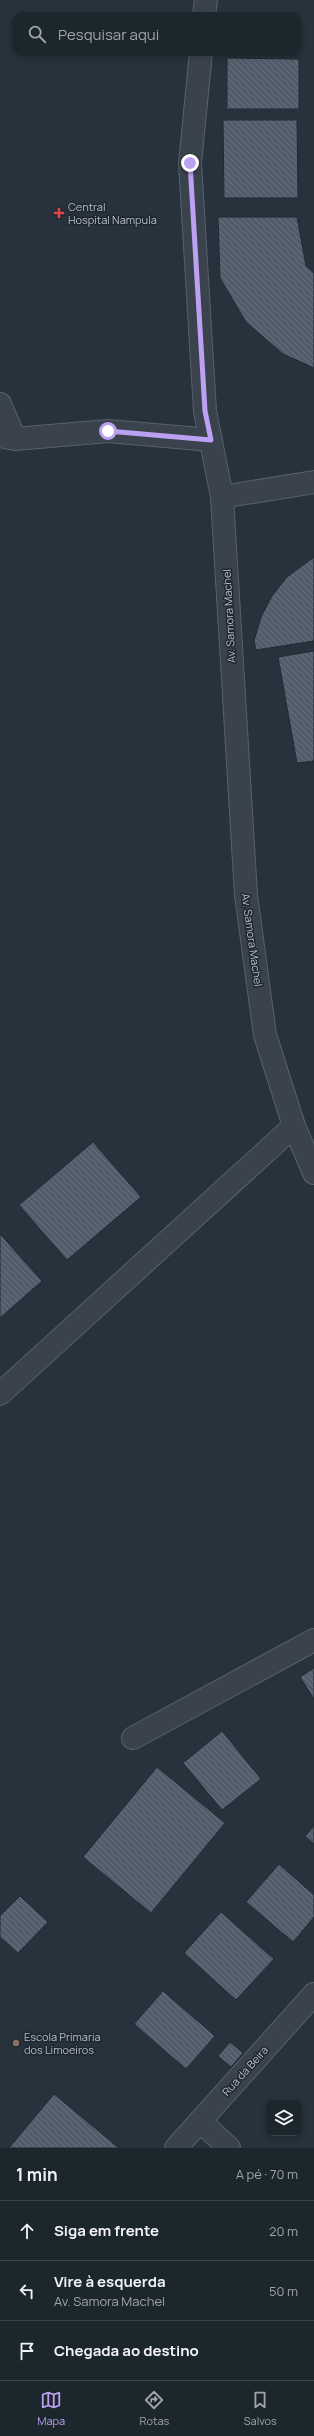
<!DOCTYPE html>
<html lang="pt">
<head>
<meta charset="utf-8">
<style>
	:root { --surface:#1c262d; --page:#293239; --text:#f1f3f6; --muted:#a0a5aa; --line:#3a4349; --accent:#bca0f2 }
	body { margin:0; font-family:Manrope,sans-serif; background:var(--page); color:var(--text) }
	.controls { position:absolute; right:12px; bottom:12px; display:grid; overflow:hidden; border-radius:8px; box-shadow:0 2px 6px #0003 }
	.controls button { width:36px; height:36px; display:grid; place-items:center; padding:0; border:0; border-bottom:1px solid var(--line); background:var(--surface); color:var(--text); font:20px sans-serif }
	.stop { position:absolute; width:12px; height:12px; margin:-9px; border:3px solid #bca0f2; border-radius:50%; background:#fff }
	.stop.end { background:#bca0f2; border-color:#fff; box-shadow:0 1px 4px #0008 }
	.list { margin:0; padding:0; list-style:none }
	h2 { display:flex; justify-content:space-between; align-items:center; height:52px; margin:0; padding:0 16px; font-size:17px }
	h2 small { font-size:13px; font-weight:400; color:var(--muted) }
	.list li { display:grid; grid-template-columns:26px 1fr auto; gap:12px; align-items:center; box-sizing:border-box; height:60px; padding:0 16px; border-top:1px solid var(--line) }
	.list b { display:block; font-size:15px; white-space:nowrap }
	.list p { margin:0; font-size:13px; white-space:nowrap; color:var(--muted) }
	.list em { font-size:13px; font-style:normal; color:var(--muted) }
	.icon { flex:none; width:22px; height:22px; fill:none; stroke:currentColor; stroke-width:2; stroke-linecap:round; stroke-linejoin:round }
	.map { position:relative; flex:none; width:314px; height:2148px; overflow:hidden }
	.search { position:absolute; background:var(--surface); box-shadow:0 2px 6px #0003; left:12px; right:12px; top:12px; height:44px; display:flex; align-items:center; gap:10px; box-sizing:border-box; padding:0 14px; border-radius:12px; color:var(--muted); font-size:15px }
	.sheet { height:232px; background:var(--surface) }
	nav { display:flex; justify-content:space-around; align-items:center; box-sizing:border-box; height:56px; border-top:1px solid var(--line); background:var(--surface); font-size:11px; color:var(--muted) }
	nav a { display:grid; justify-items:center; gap:2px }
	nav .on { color:var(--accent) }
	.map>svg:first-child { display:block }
	.building { fill:url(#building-back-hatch); stroke:#212a34 }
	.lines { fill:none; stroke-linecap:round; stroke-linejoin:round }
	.minor-casing { stroke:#58616b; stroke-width:24 }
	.minor { stroke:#3a434d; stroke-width:22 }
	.route { stroke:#bca0f2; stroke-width:5 }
	.health-dot { fill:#e0444e; stroke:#1f2832; stroke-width:1.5 }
	.education-dot { fill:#8d6e63; stroke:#1f2832; stroke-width:1.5 }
	.labels { text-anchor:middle; stroke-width:3; stroke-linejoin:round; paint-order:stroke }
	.poi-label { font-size:11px; fill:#b5bec8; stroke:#1f2832; text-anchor:start }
	.street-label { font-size:11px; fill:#b5bec8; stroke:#1f2832 }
</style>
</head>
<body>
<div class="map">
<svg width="314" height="2148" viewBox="0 0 314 2148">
	<defs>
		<pattern id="building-back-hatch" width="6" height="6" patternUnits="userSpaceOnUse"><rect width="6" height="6" fill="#515d6a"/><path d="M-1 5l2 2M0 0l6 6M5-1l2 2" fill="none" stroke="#68727e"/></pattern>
	</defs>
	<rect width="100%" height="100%" fill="#26323c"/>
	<path class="building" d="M227,58L299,59V109H227Z
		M223,120H297L298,198H224Z
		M218,217H297L306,266L314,273V368L283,354L246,322L220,278Z
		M314,557V641L256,650L254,641L261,617L272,596L287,577Z
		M314,651V761L297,763L278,657Z
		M93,1142L141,1197L67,1260L19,1205Z
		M0,1234L42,1281L0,1318Z
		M314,1668V1699L300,1677Z
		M222,1731L261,1779L222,1810L183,1763Z
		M157,1767L225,1823L151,1913L83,1857Z
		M314,1826V1844L305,1836Z
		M279,1864L314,1895V1917L293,1942L246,1902Z
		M20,1896L48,1922L18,1953L0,1937V1916Z
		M221,1912L274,1959L236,2000L184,1953Z
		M163,1991L215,2036L186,2069L134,2024Z
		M230,2042L243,2053L231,2067L218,2056Z
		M54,2094L119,2148H9Z"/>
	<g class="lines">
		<g class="minor-casing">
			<path id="minor" d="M204,16L206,0
				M201,52L190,163L205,411L222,497L246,895L265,1035L294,1126L314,1173
				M0,404L15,439
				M0,436L15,439L108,431L211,440
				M222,497L314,482
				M0,1394L294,1126
				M133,1738L314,1640
				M200,2121L229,2148
				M176,2148L314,1994"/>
		</g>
		<use href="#minor" class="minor"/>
	</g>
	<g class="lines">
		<path class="route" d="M108,431L211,440L205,411L190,163"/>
	</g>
	<path class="health-dot" d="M57 207h4v4h4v4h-4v4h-4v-4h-4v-4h4z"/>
	<circle class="education-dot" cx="16" cy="2043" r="4"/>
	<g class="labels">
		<g class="poi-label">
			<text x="68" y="211">Central<tspan x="68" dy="13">Hospital Nampula</tspan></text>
			<text x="24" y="2041">Escola Primaria<tspan x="24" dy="13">dos Limoeiros</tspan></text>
		</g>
		<g class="street-label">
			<text transform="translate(229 616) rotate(-93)" y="4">Av. Samora Machel</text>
			<text transform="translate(252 940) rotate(82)" y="4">Av. Samora Machel</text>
			<text transform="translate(245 2071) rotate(-48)" y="4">Rua da Beira</text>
		</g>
	</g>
</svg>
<div class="controls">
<button><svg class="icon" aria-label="layers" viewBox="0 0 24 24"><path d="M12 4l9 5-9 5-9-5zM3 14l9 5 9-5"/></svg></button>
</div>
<div class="stop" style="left:108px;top:431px"></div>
<div class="stop end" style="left:190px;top:163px"></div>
<div class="search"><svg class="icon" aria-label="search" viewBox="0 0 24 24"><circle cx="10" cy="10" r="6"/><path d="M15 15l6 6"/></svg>Pesquisar aqui</div>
</div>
<section class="sheet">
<h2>1 min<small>A pé · 70 m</small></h2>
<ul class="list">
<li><svg class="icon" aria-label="ahead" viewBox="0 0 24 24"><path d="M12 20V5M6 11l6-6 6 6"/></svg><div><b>Siga em frente</b></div><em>20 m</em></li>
<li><svg class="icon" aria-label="left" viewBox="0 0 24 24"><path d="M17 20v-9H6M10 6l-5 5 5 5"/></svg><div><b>Vire à esquerda</b><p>Av. Samora Machel</p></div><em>50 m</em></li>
<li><svg class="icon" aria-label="arrive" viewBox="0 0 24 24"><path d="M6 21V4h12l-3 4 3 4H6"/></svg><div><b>Chegada ao destino</b></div></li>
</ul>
</section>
<nav>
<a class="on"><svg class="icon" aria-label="map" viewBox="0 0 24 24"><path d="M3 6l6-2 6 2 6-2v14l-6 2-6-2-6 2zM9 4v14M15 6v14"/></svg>Mapa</a>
<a><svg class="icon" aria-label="directions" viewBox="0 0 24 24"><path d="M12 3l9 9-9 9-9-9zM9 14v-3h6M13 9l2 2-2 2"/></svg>Rotas</a>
<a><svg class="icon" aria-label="saved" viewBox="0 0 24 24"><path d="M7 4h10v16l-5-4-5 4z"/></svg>Salvos</a>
</nav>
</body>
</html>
